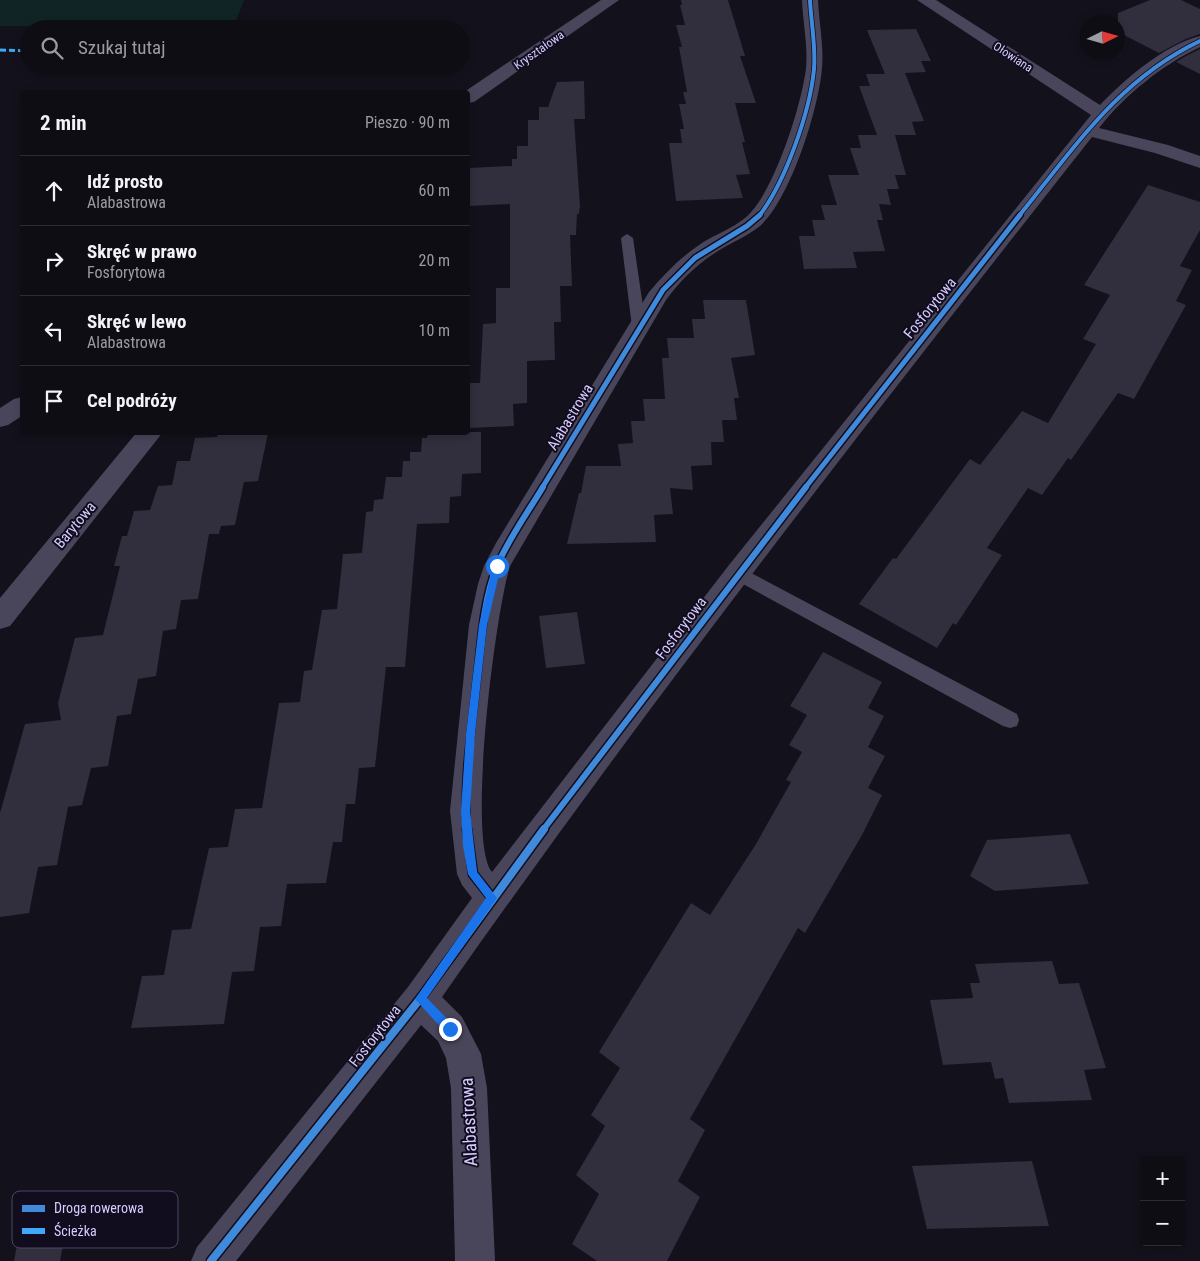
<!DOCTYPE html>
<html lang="pl">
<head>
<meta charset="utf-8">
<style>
	:root { --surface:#0e0d14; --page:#1c1b22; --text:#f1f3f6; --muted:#9b9ca0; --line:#2e2d34 }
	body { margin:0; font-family:"Roboto Condensed",sans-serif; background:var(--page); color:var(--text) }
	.controls { position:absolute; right:15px; bottom:15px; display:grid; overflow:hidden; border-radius:5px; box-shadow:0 2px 8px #0003 }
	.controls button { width:45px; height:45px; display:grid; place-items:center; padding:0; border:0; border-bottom:1px solid var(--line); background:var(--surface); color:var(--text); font:25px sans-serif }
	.compass { position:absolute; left:1080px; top:15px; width:45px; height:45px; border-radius:50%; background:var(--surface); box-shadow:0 2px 8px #0003; rotate:85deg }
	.stop { position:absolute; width:15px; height:15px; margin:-11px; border:4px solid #1a73e8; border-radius:50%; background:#fff }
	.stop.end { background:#1a73e8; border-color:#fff; box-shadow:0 1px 5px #0008 }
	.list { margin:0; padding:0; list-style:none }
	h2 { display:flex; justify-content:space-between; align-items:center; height:65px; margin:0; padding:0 20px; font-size:21px }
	h2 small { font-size:16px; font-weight:400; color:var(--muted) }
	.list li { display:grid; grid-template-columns:32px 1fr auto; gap:15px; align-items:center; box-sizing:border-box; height:70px; padding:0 20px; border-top:1px solid var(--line) }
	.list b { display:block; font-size:19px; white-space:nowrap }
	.list p { margin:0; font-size:16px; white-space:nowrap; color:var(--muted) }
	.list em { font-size:16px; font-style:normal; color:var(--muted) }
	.icon { flex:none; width:28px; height:28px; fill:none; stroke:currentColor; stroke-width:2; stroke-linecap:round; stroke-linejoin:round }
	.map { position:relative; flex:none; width:1200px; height:1261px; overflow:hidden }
	.search { position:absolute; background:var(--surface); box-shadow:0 2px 8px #0003; left:20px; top:20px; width:450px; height:55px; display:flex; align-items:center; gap:12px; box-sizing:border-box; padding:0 18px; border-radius:28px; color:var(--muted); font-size:19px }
	.panel { position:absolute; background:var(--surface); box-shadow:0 2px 8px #0003; left:20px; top:90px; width:450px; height:345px; border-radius:5px }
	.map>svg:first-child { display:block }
	.green { fill:#102426 }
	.building { fill:#312e3d }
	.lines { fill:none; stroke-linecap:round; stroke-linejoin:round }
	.service { fill:#49465b; fill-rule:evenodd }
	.minor { fill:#49465b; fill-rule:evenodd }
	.quiet { stroke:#3fa9f5; stroke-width:3; stroke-dasharray:6 3; stroke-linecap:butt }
	.cycleway-far3-casing { stroke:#110d1f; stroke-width:5.5 }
	.cycleway-far2-casing { stroke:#110d1f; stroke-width:8 }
	.cycleway-far1-casing { stroke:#110d1f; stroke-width:9 }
	.cycleway-casing { stroke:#110d1f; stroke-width:11 }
	.cycleway-far3 { stroke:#408adc; stroke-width:4 }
	.cycleway-far2 { stroke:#408adc; stroke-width:5 }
	.cycleway-far1 { stroke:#408adc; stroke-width:6 }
	.cycleway { stroke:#408adc; stroke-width:8 }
	.route { fill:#1a73e8 }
	.labels { text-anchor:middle; stroke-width:4; stroke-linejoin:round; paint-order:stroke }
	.far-street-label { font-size:12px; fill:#d6ccfd; stroke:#110d1f }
	.street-label { font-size:15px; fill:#d6ccfd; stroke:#110d1f }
	.near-street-label { font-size:18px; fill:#d6ccfd; stroke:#110d1f }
	.key { fill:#110d1f; stroke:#4c4662; stroke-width:1 }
	.key-label { font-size:14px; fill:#d6ccfd }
</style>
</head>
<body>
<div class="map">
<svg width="1200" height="1261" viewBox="0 0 1200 1261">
	<rect width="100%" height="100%" fill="#13111b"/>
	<path class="green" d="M0,0H244L234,26H0Z"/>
	<path class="building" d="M681,0H728L745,56H740L756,103H735L745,142H742L750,174L736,175L743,198L676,201L669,143H682L680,129H684L679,104H686L683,92H687L679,47H682L676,25H685L680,5H682Z
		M1150,0H1181L1200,9V34L1186,39L1159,53L1118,32V13Z
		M916,29L931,61H921L926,72L905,73L924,121L912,122L916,135H882H895L906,175H895L899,189H887L891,205L879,204L883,220H877L885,251L853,252L857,268L804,269L799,236H815L812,220H825L821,205H837L828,175H859L850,148H861L858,135H877L859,86H870L866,74H885L867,30Z
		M1200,49V74L1176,62L1186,56Z
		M584,81L585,119H574L580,206L579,214H577L576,235H570L572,286H560L561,322H554L555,360L527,361V403L513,404L514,426L468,428V383H480L483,324L496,323V288H510V204L468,206V168L512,166V159H517V146H528V120H539V107H548L557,82Z
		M1148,185L1200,202V230L1180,266L1192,270L1176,301L1186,305L1134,399L1118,393L1071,460L1068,458L1042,495L1028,488L987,548L1002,555L956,625L953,623L937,648L859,604L893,558L896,559L970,459L980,465L1022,411L1048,423L1096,344L1083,339L1110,295L1084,285Z
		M703,300H746L755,355L731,358L739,398H734L737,420H722L724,442H711L712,465L691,466L693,490L670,488L673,514L654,515L656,542L567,544L579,493H581L586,466H621L618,444L633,443L631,421H645L643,399H665L662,358H669L667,338H694L692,319H705Z
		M428,432H481V473L462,474L461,496L450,497L449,523L417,524L405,667H386L375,767L359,768L355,804H346L342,842H333L326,883L287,884L281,926L260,927L254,971L232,972L224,1024L131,1028L142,976L164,975L172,930L191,929L209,848L228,847L235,809L262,808L279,703L300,702L304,671L312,670L322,610L337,609L343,554L362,553L366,512L373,511L374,500L383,499L386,477H402L403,461H410V452H421L422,438H427Z
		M218,433H268L258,481L244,482L235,525L221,526L219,534H209L198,599L181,600L176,629L163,631L156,676L138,679L131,714L117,716L108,766L91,768L82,805L68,807L57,865L38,867L29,913L0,917V813L25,724L61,720L58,703L75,638L103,635L120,566H114L122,536H127L134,511L150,510L158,486L172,485L177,461H190L195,438L217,437Z
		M577,612L585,664L546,668L539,616Z
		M823,652L882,682L868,708L884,716L868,747L885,756L868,788L882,795L862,835L805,933L798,928L690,1119L705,1130L678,1181L700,1197L667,1261H597L572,1244L599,1194L576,1175L605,1126L591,1115L620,1068L599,1052L691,903L710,915L756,844L791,782L786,780L802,752L789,745L807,715L790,706Z
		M1070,834L1089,884L995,891L970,876L987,840Z
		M1052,961L1059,984L1079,983L1106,1068L1084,1070L1092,1100L1009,1103L1003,1078L995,1079L991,1062L943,1065L930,1000L973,998L970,983H980L975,964Z
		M1032,1161L1049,1226L927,1229L912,1166Z
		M69,1213L60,1261H14L22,1218Z"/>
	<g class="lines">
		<path class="service" d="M627,234L633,238L646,327L644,330H634L632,327L621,238Z
			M738,566L1017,714L1019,720L1017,726L1010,728L1003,726L732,578L730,573L732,568Z"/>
		<path class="minor" d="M601,0H619L474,102L468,103V92H464Z
			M802,0H818C819,23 824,46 822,68C819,108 790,200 760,226C748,236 732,242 718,251C697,264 680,281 666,300L510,566C496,610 466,840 492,872L729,565L1091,115L917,0H936L1100,105C1125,79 1164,45 1200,36V47C1161,66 1126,94 1099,128L1168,145L1200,156V168L1155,153L1092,137C870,419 648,703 442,997L462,1017L481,1054L487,1088L495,1261H455L451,1088L446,1058L438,1041L421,1025L236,1261H191L197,1247L408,987L472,898L462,885L457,874L450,811L469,625L478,584L484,566L496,543L649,292C665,273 682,256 702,243C716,234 732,229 745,218C773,196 802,104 806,68C808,46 803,23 802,0Z
			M22,397V416L8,425L0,427V408L14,399Z
			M137,432H163L10,626L0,629V598Z"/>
		<path class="quiet" d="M0,50L29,51"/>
		<g class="cycleway-far3-casing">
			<path id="cycleway-far3" d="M759,216C785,183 810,112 814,69C816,46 811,23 810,0
				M1019,216C1074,148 1119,79 1200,41"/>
		</g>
		<g class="cycleway-far2-casing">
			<path id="cycleway-far2" d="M542,488L663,290L695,258L747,226L760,215
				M805,488L1020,215"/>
		</g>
		<g class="cycleway-far1-casing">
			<path id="cycleway-far1" d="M467,830C463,783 471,733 476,686C481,646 482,603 497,566C509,538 528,512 543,487
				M543,830L806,487"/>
		</g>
		<g class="cycleway-casing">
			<path id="cycleway" d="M467,829L473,874L492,898
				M211,1261L420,999L544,829"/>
		</g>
		<use href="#cycleway-far3" class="cycleway-far3"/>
		<use href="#cycleway-far2" class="cycleway-far2"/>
		<use href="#cycleway-far1" class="cycleway-far1"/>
		<use href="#cycleway" class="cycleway"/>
	</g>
	<path class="route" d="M497,563L501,566L487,625L475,734L470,811L477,872L497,898L427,998L453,1025L455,1029L453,1033L450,1034L446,1033L415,999L486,898L468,874L463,846L461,811L466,734L479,625L493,566Z"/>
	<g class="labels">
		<g class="far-street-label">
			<text transform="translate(539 50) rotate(-35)" y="4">Kryształowa</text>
			<text transform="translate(1013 57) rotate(33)" y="4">Ołowiana</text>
		</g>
		<g class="street-label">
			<text transform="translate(930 308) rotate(-51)" y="5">Fosforytowa</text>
			<text transform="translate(570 417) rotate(-59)" y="5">Alabastrowa</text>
			<text transform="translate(75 525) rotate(-50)" y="5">Barytowa</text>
			<text transform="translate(681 628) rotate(-53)" y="5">Fosforytowa</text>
			<text transform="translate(375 1036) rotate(-52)" y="5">Fosforytowa</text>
		</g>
		<g class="near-street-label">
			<text transform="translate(469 1122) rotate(-93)" y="6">Alabastrowa</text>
		</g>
	</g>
	<rect x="12" y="1191" width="166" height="57" rx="8" class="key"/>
	<rect x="22" y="1205" width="23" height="7" fill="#408adc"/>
	<rect x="22" y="1228" width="23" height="6" fill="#3fa9f5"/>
	<g class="key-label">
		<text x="54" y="1213">Droga rowerowa</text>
		<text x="54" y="1236">Ścieżka</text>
	</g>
</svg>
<div class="controls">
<button>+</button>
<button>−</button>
</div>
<svg class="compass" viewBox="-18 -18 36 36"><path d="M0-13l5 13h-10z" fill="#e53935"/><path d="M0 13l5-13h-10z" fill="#9b9ca0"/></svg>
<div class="stop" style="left:497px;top:566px"></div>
<div class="stop end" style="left:450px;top:1029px"></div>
<div class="search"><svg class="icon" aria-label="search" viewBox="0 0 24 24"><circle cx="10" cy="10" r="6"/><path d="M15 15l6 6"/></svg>Szukaj tutaj</div>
<section class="panel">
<h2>2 min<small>Pieszo · 90 m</small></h2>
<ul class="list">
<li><svg class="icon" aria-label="ahead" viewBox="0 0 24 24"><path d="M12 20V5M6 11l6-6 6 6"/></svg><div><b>Idź prosto</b><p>Alabastrowa</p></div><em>60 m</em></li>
<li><svg class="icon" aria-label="right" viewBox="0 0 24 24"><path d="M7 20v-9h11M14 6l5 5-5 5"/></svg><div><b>Skręć w prawo</b><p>Fosforytowa</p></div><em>20 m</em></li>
<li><svg class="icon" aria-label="left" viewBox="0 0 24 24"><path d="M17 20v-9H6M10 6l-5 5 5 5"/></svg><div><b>Skręć w lewo</b><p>Alabastrowa</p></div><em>10 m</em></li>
<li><svg class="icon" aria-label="arrive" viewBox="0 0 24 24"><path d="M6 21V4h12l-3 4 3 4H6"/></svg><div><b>Cel podróży</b></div></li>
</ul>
</section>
</div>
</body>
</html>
